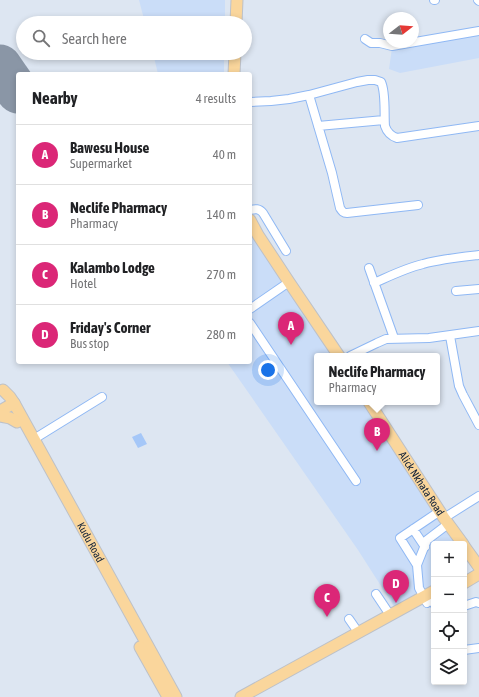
<!DOCTYPE html>
<html lang="en">
<head>
<meta charset="utf-8">
<style>
	:root { --surface:#fff; --page:#f2f2f2; --text:#202124; --muted:#757577; --line:#e0e0e0; --accent:#db2777 }
	body { margin:0; font-family:"Asap Condensed",sans-serif; background:var(--page); color:var(--text) }
	.controls { position:absolute; right:12px; bottom:12px; display:grid; overflow:hidden; border-radius:4px; box-shadow:0 2px 6px #0003 }
	.controls button { width:36px; height:36px; display:grid; place-items:center; padding:0; border:0; border-bottom:1px solid var(--line); background:var(--surface); color:var(--text); font:20px sans-serif }
	.compass { position:absolute; left:383px; top:12px; width:36px; height:36px; border-radius:50%; background:var(--surface); box-shadow:0 2px 6px #0003; rotate:73deg }
	.you { position:absolute; left:268px; top:370px; width:14px; height:14px; margin:-10px; border:3px solid #fff; border-radius:50%; background:#1a73e8; box-shadow:0 0 0 6px #1a73e833 }
	.badge { display:grid; place-items:center; width:26px; height:26px; border-radius:50%; background:var(--accent); color:#fff; font-size:13px; font-weight:700 }
	.pin { position:absolute; translate:-50% -33px; filter:drop-shadow(0 1px 2px #0008) }
	.pin::after { content:''; position:absolute; top:21px; width:14px; height:12px; background:inherit; clip-path:polygon(0 0,100% 0,50% 100%) }
	.popup { position:absolute; left:314px; top:353px; width:126px; height:52px; box-sizing:border-box; display:grid; place-content:center; border-radius:4px; background:var(--surface); filter:drop-shadow(0 1px 3px #0005); font-size:13px; white-space:nowrap; color:var(--muted) }
	.popup b { font-size:15px; color:var(--text) }
	.popup::after { content:''; position:absolute; left:50%; top:100%; margin-left:-8px; border:8px solid transparent; border-top-color:var(--surface) }
	.list { margin:0; padding:0; list-style:none }
	h2 { display:flex; justify-content:space-between; align-items:center; height:52px; margin:0; padding:0 16px; font-size:17px }
	h2 small { font-size:13px; font-weight:400; color:var(--muted) }
	.list li { display:grid; grid-template-columns:26px 1fr auto; gap:12px; align-items:center; box-sizing:border-box; height:60px; padding:0 16px; border-top:1px solid var(--line) }
	.list b { display:block; font-size:15px; white-space:nowrap }
	.list p { margin:0; font-size:13px; white-space:nowrap; color:var(--muted) }
	.list em { font-size:13px; font-style:normal; color:var(--muted) }
	.icon { flex:none; width:22px; height:22px; fill:none; stroke:currentColor; stroke-width:2; stroke-linecap:round; stroke-linejoin:round }
	.map { position:relative; flex:none; width:479px; height:697px; overflow:hidden }
	.search { position:absolute; background:var(--surface); box-shadow:0 2px 6px #0003; left:16px; top:16px; width:236px; height:44px; display:flex; align-items:center; gap:10px; box-sizing:border-box; padding:0 14px; border-radius:22px; color:var(--muted); font-size:15px }
	.panel { position:absolute; background:var(--surface); box-shadow:0 2px 6px #0003; left:16px; top:72px; width:236px; height:292px; border-radius:4px }
	.map>svg:first-child { display:block }
	.built { fill:#caddf8 }
	.water { fill:#a5c7f8 }
	.lines { fill:none; stroke-linecap:round; stroke-linejoin:round }
	.runway { stroke:#8a96a6; stroke-width:43 }
	.minor-casing { stroke:#8fb8f4; stroke-width:10 }
	.major-casing { stroke:#bdc1c8; stroke-width:13 }
	.minor { stroke:#fff; stroke-width:8 }
	.major { stroke:#fad69c; stroke-width:11 }
	.labels { text-anchor:middle; stroke-width:4; stroke-linejoin:round; paint-order:stroke }
	.street-label { font-size:11px; fill:#122239; stroke:#fff }
</style>
</head>
<body>
<div class="map">
<svg width="479" height="697" viewBox="0 0 479 697">
	<rect width="100%" height="100%" fill="#dde6f2"/>
	<path class="built" d="M139,0H225V23H145Z
		M479,33V58L400,73L389,69L392,48Z
		M153,53H224V74H158Z
		M250,233L332,356H317V402H362L456,544H434V589L397,611L358,550L227,362H250Z"/>
	<path class="water" d="M141,433L147,444L138,448L132,437Z"/>
	<g class="lines">
		<path class="runway" d="M0,66L18,92"/>
		<g class="minor-casing">
			<path id="minor" d="M434,0H435
				M478,0L479,1
				M365,39L371,43H380L392,46L479,31
				M309,95L332,173L340,208C342,211 343,213 347,213L418,205
				M250,102L271,101L289,99L309,95L357,82L368,80H375L381,82C386,92 384,114 385,126C387,132 391,136 397,138L479,126
				M318,126L384,120
				M250,210C255,209 259,208 263,213L286,251
				M369,268L394,338
				M374,283C390,276 406,268 423,264C441,259 461,257 479,255
				M456,291L479,289
				M250,309L289,282
				M250,323L356,481
				M450,336L459,386L463,395L479,425
				M350,356L377,343L386,339L429,338L479,331
				M34,439L102,397
				M444,518L479,496
				M413,529L425,547
				M417,565L400,538L440,511
				M376,594L390,615
				M432,600L434,604
				M427,603L419,588L417,565L427,540L448,524
				M464,606L476,602L479,603
				M349,619L358,632
				M464,650L479,648"/>
		</g>
		<g class="major-casing">
			<g id="major">
				<path d="M236,23L237,0"/>
				<path d="M234,74L235,53"/>
				<path d="M250,220L258,235L289,282L339,356"/>
				<path id="s1" d="M3,390L10,397L14,403L176,697"/>
				<path id="s2" d="M369,402L444,518L463,544"/>
				<path d="M0,411L14,403"/>
				<path d="M0,416L10,418L17,422"/>
				<path d="M464,546L479,567"/>
				<path d="M464,583L479,574"/>
				<path d="M140,647L168,697"/>
				<path d="M241,697L434,591"/>
			</g>
		</g>
		<use href="#minor" class="minor"/>
		<use href="#major" class="major"/>
	</g>
	<g class="labels">
		<g class="street-label">
			<text dy="4" stroke="none"><textPath href="#s2" startOffset="97">Alick Nkhata Road</textPath></text>
			<text dy="4" stroke="none"><textPath href="#s1" startOffset="176">Kudu Road</textPath></text>
		</g>
	</g>
</svg>
<div class="controls">
<button>+</button>
<button>−</button>
<button><svg class="icon" aria-label="locate" viewBox="0 0 24 24"><circle cx="12" cy="12" r="6"/><path d="M12 2v4M12 18v4M2 12h4M18 12h4"/></svg></button>
<button><svg class="icon" aria-label="layers" viewBox="0 0 24 24"><path d="M12 4l9 5-9 5-9-5zM3 14l9 5 9-5"/></svg></button>
</div>
<svg class="compass" viewBox="-18 -18 36 36"><path d="M0-13l5 13h-10z" fill="#e53935"/><path d="M0 13l5-13h-10z" fill="#757577"/></svg>
<div class="you"></div>
<div class="pin badge" style="left:291px;top:345px">A</div>
<div class="pin badge" style="left:377px;top:451px">B</div>
<div class="popup"><b>Neclife Pharmacy</b>Pharmacy</div>
<div class="pin badge" style="left:327px;top:617px">C</div>
<div class="pin badge" style="left:396px;top:603px">D</div>
<div class="search"><svg class="icon" aria-label="search" viewBox="0 0 24 24"><circle cx="10" cy="10" r="6"/><path d="M15 15l6 6"/></svg>Search here</div>
<section class="panel">
<h2>Nearby<small>4 results</small></h2>
<ul class="list">
<li><span class="badge">A</span><div><b>Bawesu House</b><p>Supermarket</p></div><em>40 m</em></li>
<li><span class="badge">B</span><div><b>Neclife Pharmacy</b><p>Pharmacy</p></div><em>140 m</em></li>
<li><span class="badge">C</span><div><b>Kalambo Lodge</b><p>Hotel</p></div><em>270 m</em></li>
<li><span class="badge">D</span><div><b>Friday's Corner</b><p>Bus stop</p></div><em>280 m</em></li>
</ul>
</section>
</div>
</body>
</html>
